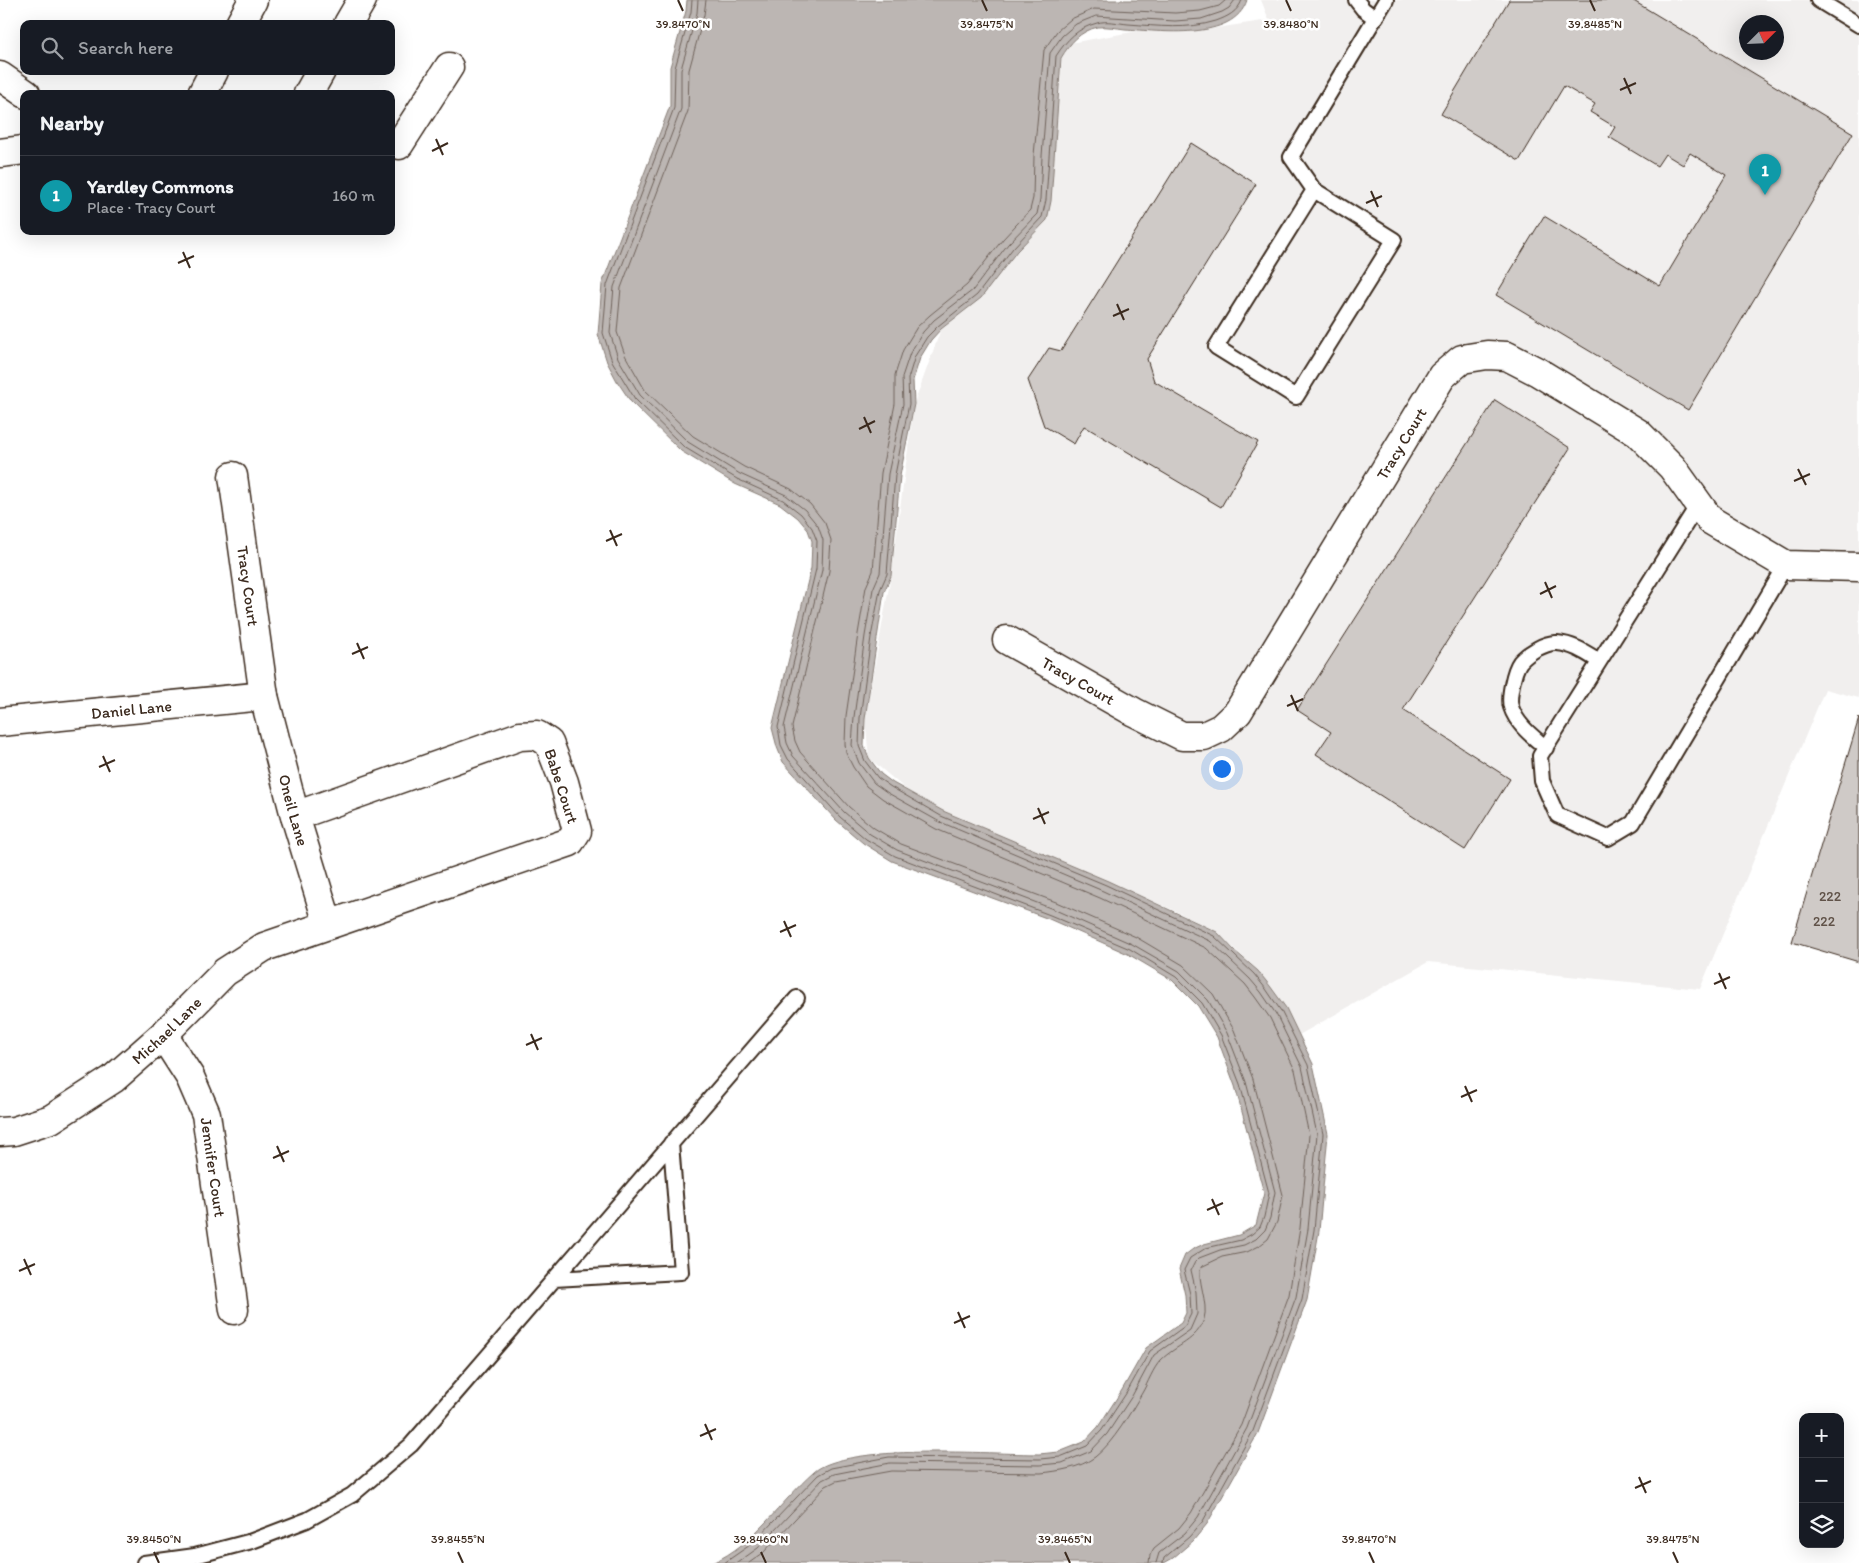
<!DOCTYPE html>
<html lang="en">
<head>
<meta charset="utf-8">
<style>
	:root { --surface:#171b24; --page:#242831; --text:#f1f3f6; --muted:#9ea1a6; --line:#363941; --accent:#0b8043 }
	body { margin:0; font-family:Itim,sans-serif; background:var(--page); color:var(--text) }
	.controls { position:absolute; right:15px; bottom:15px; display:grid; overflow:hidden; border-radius:10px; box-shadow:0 5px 20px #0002 }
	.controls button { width:45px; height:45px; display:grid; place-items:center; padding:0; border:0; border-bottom:1px solid var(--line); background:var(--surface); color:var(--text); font:25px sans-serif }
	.compass { position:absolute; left:1739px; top:15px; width:45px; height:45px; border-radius:50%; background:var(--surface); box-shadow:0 5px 20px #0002; rotate:66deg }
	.you { position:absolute; left:1221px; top:768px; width:18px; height:18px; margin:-12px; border:4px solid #fff; border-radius:50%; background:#1a73e8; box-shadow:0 0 0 8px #1a73e833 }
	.badge { display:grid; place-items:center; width:32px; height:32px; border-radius:50%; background:var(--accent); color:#fff; font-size:16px; font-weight:700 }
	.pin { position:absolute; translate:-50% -41px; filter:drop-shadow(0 1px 2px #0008) }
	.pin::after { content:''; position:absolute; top:26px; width:18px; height:15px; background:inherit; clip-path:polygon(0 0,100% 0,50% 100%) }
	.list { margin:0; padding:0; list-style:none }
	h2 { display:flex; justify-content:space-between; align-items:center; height:65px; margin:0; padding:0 20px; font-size:21px }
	h2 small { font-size:16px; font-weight:400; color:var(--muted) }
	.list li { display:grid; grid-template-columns:32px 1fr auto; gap:15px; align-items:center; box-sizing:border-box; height:80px; padding:0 20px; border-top:1px solid var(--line) }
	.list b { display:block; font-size:19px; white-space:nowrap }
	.list p { margin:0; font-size:16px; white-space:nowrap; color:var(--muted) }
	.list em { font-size:16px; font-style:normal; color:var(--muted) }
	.icon { flex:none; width:28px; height:28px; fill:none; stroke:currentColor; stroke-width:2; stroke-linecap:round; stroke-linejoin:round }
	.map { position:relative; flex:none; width:1859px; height:1563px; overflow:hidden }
	.search { position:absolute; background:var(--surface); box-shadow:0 5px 20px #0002; left:20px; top:20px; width:375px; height:55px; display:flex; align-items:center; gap:12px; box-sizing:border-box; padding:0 18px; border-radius:10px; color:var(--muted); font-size:19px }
	.panel { position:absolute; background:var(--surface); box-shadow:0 5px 20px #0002; left:20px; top:90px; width:375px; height:145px; border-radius:10px }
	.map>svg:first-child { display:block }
	.built { fill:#f1efee; fill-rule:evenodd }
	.water { fill:#bcb6b3; stroke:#887e77 }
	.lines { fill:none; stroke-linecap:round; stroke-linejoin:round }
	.shore { stroke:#6f625a; stroke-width:1 }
	.building { fill:#cfcac7; stroke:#3b2a1e }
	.lane-casing { stroke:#3b2a1e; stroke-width:18 }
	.street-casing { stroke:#3b2a1e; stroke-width:31 }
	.lane { stroke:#fff; stroke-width:14 }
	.street { stroke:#fff; stroke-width:28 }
	.ticks { fill:none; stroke:#3b2a1e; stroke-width:2 }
	.labels { text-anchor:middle; stroke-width:5; stroke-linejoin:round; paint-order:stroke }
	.number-label { font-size:14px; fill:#605248 }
	.street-label { font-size:16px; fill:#3b2a1e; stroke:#fff }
	.ticks-label { font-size:12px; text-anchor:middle; fill:#3b2a1e; stroke:#fff; stroke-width:5; stroke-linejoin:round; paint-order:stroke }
</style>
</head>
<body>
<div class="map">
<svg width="1859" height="1563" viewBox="0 0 1859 1563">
	<rect width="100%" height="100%" fill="#fff"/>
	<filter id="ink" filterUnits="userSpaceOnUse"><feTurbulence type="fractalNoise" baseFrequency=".02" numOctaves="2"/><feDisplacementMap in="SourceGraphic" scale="10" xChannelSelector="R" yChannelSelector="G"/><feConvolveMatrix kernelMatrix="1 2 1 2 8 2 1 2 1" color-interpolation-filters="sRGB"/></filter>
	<g filter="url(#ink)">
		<path class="built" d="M1261,0H1859V698L1825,689L1700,989L1428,962L1299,1035L1286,1008L1270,986L1258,971L1217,932L1171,909L943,811L910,793L869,758L865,719L891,576L914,404L941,329L1053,157L1061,58L1070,43L1149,29L1203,30L1269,20ZM1746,22H1776V52H1746Z"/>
		<path class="water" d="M687,0H1247C1234,42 1158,31 1125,29C1117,28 1106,26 1098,27C1080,31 1070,43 1061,58L1051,201L1047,220L1017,251L981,298L941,329L931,340L920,358L913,380L914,404L900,476L891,576L884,592L865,719L864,745L869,758L881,774L893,783L943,811L1108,881L1217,932L1235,951L1258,971L1270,986L1286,1008L1313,1064L1328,1134L1319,1231L1307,1300L1258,1433L1207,1524L1193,1541L1173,1558L1164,1563H712C755,1544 779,1503 814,1472C846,1443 992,1454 1039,1454L1059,1452L1084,1442L1098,1427L1122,1390L1146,1348L1181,1323L1186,1313L1185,1295L1179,1269L1185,1255L1193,1249L1204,1244L1239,1235L1256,1225L1264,1193L1235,1086L1217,1037L1198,1006L1172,980L1128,954L1049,919L892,861L863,843L836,820L783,762L777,747L772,728L811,568L812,541L808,530L798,518L780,504L735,484L681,451L631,402L617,381L607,362L598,334L602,284L670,106V67L686,11Z"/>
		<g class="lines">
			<path class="shore" d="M692,0L691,12L675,68L674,108L607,285L603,333L612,361L635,399L684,447L737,479L783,500L801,514L812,528L817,541L816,569L778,727L781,745L788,759L840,817L866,839L895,856L1050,915L1130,949L1176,977L1202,1003L1221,1035L1240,1084L1269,1193L1264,1217L1260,1227L1252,1234L1241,1240L1206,1248L1190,1258L1184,1270L1190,1294L1191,1314L1185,1326L1150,1351L1127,1392L1102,1430L1087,1446L1060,1457L1040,1459L889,1457L831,1468L818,1475L753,1543L724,1563
				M698,0L697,13L681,69V109L614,287L610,333L618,358L640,395L688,442L740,474L786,495L805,510L818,526L823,540L822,570L784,727L787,743L793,756L844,812L870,834L897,850L1053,909L1132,944L1179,971L1208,1000L1227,1033L1246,1082L1275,1192L1270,1218L1265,1230L1256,1239L1244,1245L1220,1250L1199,1258L1195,1262L1191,1270L1196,1292L1197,1314L1190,1330L1154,1355L1132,1396L1107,1434L1091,1451L1062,1463L1040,1465L890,1463L834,1474L822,1480L758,1548L737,1563
				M706,0L704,15L689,70L688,111L621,288L617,332L625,355L645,390L693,436L744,467L791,489L810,504L825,523L831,540L829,571L792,727L795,741L800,752L849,807L874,828L901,844L1056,902L1136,937L1183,965L1213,994L1234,1030L1253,1079L1283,1195L1277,1222L1268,1239L1259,1246L1247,1252L1222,1257L1201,1267C1196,1277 1209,1304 1204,1319C1197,1341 1176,1345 1161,1360C1153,1368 1148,1383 1142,1393C1131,1412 1113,1443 1095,1457C1080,1468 1059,1471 1041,1473L891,1471L836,1481L826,1486L763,1553L749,1563
				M1149,1563L1150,1555L1154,1548L1179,1528L1191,1513L1241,1425L1289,1295L1300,1228L1309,1135L1295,1070L1270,1018L1255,997L1245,984L1206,948L1100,898L936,829L901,809L883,799L866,786L853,767L846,753L845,744L846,716L858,634L866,587L873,571L881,473L895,404V375L903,350L917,327L930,315L967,285L1003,239L1030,210L1033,198L1034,155L1044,50L1057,31L1071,19L1094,9L1175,13L1200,11L1219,6L1226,0
				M1156,1563L1159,1553L1185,1533L1198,1517L1247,1428L1296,1297L1308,1229L1317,1134L1302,1067L1276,1014L1261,992L1250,979L1210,941L1103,891L938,821L888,793L874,783L859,763L852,745L854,717L865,636L873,589L880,573L888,474L903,404L902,377L910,353L923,332L934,320L973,290L1008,244L1037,214L1040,199L1042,156L1050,53L1062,36L1076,24L1096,16L1175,21L1201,19L1222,12L1229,8L1235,0
				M1163,1563L1164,1558L1189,1537L1203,1521L1253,1431L1302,1299L1314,1230L1323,1134L1308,1065L1281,1011L1266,989L1254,974L1214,936L1106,885L941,816L891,787L878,778L865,761L859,746L860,718L871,637L880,590L887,574L895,475L909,404L908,379L915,356L927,337L938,326L977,295L1013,248L1042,217L1046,200L1056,56C1067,39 1078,28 1097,23C1106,20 1118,23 1128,24C1158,26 1187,30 1216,21C1227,17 1238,12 1242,0"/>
		</g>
		<path class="building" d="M1509,0H1632L1853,133L1688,410L1496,295L1544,216L1660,286L1726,175L1690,153L1683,165L1665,154L1657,166L1609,137L1615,127L1590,112L1595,104L1564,86L1519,161L1441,114Z
			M1191,143L1256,184L1147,359L1154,381L1258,442L1221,507L1084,426L1074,444L1044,426L1028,380L1049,348L1061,351Z
			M1495,400L1570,448L1403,710L1510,779L1465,850L1316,754L1331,732L1297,710Z
			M1859,718V962L1792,942Z"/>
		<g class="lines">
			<g class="lane-casing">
				<path id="lane" d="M1356,0L1363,9L1375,18
					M1818,0L1859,25
					M1314,190L1216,347L1296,397L1394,240L1314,190L1291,157L1386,0
					M1699,503L1540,756L1542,781L1557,815L1608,838L1633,823L1786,565
					M1546,748C1532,736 1517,725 1511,707C1508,698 1514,670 1520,662C1528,653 1545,642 1557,643C1573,644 1586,653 1599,661
					M554,1279L681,1272L671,1143
					M144,1563L195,1556L252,1541L307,1520L352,1495L411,1445L797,998"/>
			</g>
			<g class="street-casing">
				<g id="street">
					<path d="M240,24L253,0"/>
					<path d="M348,24L362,0"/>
					<path d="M0,76L26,94"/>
					<path d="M202,94L214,71"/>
					<path d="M308,94L321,71"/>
					<path d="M391,143L399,145L449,67"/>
					<path d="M0,153L24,150"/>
					<path id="s1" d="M233,476L264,696L295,816L328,924"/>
					<path id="s2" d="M1007,640L1134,712L1182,736H1204L1221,728L1238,712L1442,376L1462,359L1487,355L1507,356L1538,372L1638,433L1672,467L1710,520L1786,565L1859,567"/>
					<path id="s3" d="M0,722L264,696"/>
					<path id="s4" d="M163,1035L190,1077L206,1114L234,1310"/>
					<path id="s5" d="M0,1132L14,1131L51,1119L113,1079L163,1035L225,972L264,947L570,842L577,831L564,782L549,743L537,735L520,736L295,816"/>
				</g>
			</g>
			<use href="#lane" class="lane"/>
			<use href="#street" class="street"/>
		</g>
	</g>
	<path class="ticks" d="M678,0L683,11M982,0L987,11M1286,0L1291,11M1590,0L1595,11M1624,78L1631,94M1620,90L1636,83M436,139L443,155M432,151L448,143M1371,191L1378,207M1366,203L1382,196M183,252L190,268M178,263L194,256M1117,304L1124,320M1113,316L1129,309M864,417L871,433M859,429L875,421M1798,469L1806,485M1794,481L1810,474M610,530L617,546M606,541L622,534M1545,582L1552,598M1540,594L1556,586M357,643L364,659M352,654L368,647M1291,695L1298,711M1287,706L1303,699M103,756L110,772M99,767L115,760M1038,808L1045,824M1033,819L1049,812M784,921L791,937M780,932L796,925M1719,973L1726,989M1714,984L1730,977M531,1034L538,1050M526,1045L542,1038M1465,1086L1472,1102M1461,1097L1477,1090M277,1146L284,1162M273,1158L289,1151M1212,1199L1219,1215M1207,1210L1223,1203M24,1259L31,1275M19,1271L35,1264M958,1312L965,1328M954,1323L970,1316M705,1424L712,1440M700,1436L716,1429M1639,1477L1646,1493M1635,1488L1651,1481M154,1552L159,1563M458,1552L463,1563M761,1552L766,1563M1065,1552L1070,1563M1369,1552L1374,1563M1673,1552L1678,1563"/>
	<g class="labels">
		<g class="number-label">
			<text x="1830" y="901">222</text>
			<text x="1824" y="926">222</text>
		</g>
		<g class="street-label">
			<text dy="6" stroke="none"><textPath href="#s2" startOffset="578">Tracy Court</textPath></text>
			<text dy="6" stroke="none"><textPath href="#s1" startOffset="111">Tracy Court</textPath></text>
			<text dy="6" stroke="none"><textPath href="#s2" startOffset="82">Tracy Court</textPath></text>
			<text dy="6" stroke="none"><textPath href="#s3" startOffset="132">Daniel Lane</textPath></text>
			<text transform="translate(562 786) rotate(72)" y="6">Babe Court</text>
			<text dy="6" stroke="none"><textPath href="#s1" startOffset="340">Oneil Lane</textPath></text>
			<text dy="6" stroke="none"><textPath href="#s5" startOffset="199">Michael Lane</textPath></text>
			<text dy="6" stroke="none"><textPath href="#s4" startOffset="144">Jennifer Court</textPath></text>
		</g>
	</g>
	<g class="ticks-label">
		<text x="683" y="28">39.8470°N</text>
		<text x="987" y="28">39.8475°N</text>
		<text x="1291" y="28">39.8480°N</text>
		<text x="1595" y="28">39.8485°N</text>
		<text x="154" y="1543">39.8450°N</text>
		<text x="458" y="1543">39.8455°N</text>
		<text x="761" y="1543">39.8460°N</text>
		<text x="1065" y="1543">39.8465°N</text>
		<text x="1369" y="1543">39.8470°N</text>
		<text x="1673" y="1543">39.8475°N</text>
	</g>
</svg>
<div class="controls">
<button>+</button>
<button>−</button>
<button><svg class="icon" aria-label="layers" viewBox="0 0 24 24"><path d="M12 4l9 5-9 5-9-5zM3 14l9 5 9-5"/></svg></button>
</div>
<svg class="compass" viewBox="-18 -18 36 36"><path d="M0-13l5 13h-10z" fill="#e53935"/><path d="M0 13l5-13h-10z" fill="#9ea1a6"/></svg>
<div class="you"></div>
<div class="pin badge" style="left:1765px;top:195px;background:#0f9aa8">1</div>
<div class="search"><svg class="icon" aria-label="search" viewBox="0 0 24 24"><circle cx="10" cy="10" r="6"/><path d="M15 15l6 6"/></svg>Search here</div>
<section class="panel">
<h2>Nearby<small></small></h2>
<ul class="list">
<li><span class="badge" style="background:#0f9aa8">1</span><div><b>Yardley Commons</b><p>Place · Tracy Court</p></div><em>160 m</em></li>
</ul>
</section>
</div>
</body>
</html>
